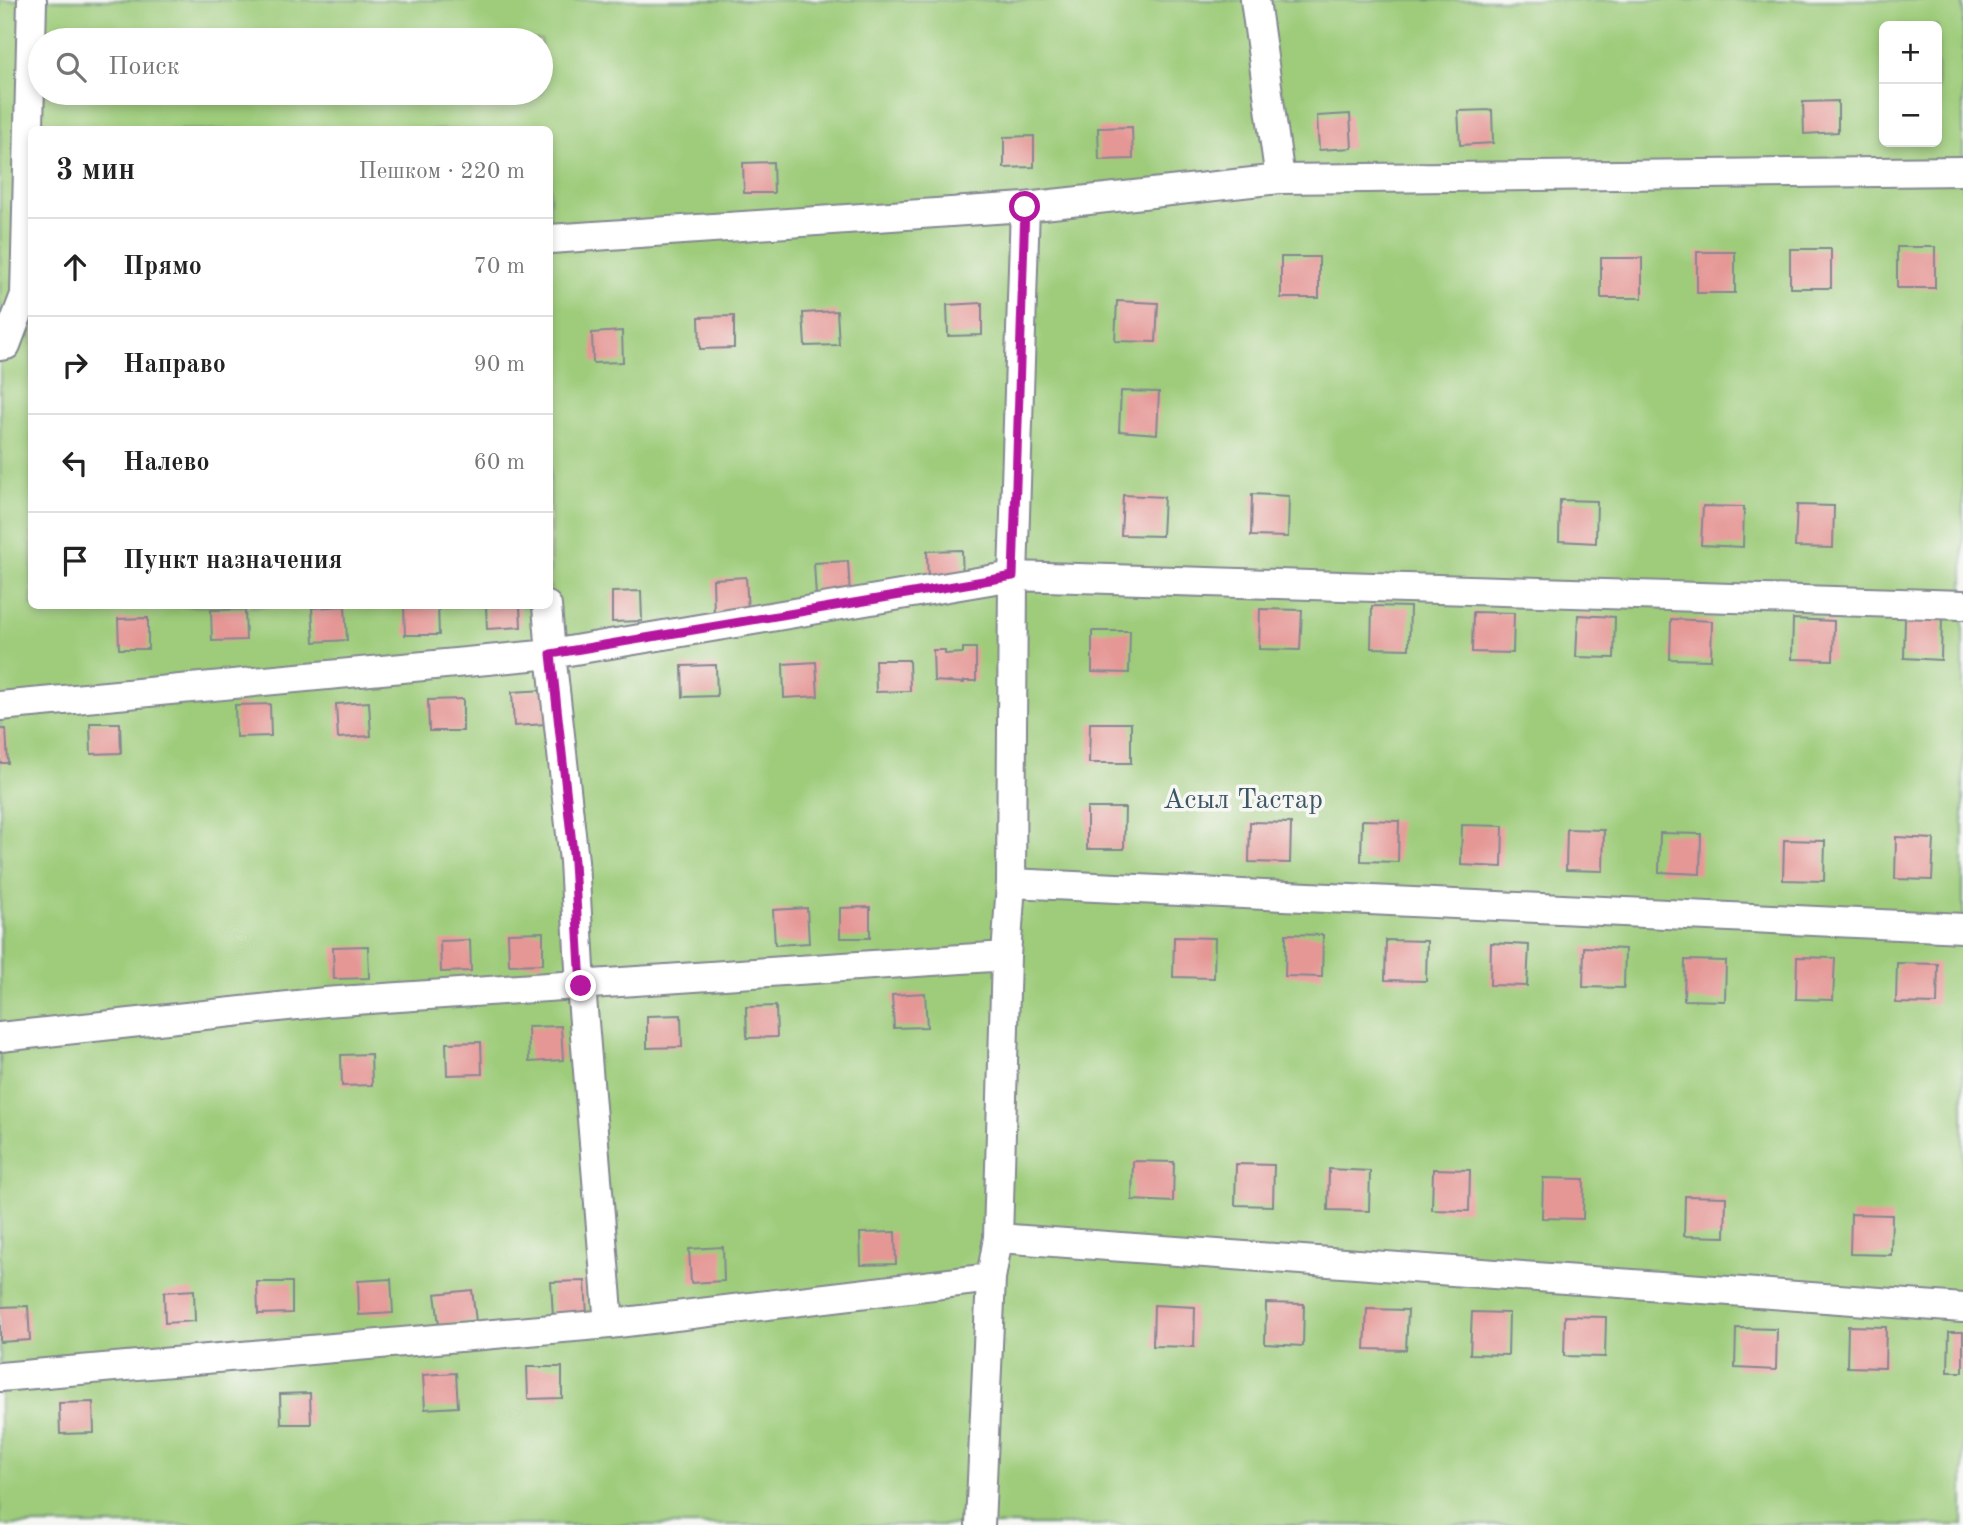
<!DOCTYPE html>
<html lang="ru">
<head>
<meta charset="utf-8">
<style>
	:root { --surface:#fff; --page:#f2f2f2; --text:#222; --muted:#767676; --line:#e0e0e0 }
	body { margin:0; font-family:"Old Standard TT",serif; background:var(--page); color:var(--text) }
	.controls { position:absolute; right:21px; top:21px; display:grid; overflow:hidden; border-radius:10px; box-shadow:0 4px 10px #0003 }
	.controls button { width:63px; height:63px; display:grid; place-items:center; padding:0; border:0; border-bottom:2px solid var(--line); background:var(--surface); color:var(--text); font:35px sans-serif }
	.stop { position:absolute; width:21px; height:21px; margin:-16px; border:5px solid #b5179e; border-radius:50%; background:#fff }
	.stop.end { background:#b5179e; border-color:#fff; box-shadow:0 2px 7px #0008 }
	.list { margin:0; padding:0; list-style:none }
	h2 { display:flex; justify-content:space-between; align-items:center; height:91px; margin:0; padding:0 28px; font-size:30px }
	h2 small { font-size:23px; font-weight:400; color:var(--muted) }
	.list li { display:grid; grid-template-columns:46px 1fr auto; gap:21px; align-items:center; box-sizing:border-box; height:98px; padding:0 28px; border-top:2px solid var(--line) }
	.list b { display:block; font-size:26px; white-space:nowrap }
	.list em { font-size:23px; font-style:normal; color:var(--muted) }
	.icon { flex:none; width:38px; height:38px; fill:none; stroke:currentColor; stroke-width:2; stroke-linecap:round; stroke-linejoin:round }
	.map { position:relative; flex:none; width:1963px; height:1525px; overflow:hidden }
	.search { position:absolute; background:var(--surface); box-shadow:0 4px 10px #0003; left:28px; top:28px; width:525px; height:77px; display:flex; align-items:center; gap:18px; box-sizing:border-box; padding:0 24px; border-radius:38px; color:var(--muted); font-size:26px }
	.panel { position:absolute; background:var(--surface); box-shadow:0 4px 10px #0003; left:28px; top:126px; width:525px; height:483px; border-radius:10px }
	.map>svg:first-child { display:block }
	.green { fill:#9ecc7a; stroke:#5c7e6c; stroke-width:2; fill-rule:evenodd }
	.building { fill:#e59795 }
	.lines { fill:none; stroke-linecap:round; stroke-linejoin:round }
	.minor-casing { stroke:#848890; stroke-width:32 }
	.minor { stroke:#fff; stroke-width:28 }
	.route { stroke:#b5179e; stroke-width:9 }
	.labels { text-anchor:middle; stroke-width:7; stroke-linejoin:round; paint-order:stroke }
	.park-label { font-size:28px; fill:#3c5665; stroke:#f6f6f2 }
</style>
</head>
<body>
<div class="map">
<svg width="1963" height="1525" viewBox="0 0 1963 1525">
	<rect width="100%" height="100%" fill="#f6f6f2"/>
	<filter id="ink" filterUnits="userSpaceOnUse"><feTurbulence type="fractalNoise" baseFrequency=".0143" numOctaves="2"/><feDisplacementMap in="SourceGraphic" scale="14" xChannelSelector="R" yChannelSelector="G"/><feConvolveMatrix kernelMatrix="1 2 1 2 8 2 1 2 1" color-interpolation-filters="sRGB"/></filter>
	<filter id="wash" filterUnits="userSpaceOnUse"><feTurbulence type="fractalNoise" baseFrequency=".00686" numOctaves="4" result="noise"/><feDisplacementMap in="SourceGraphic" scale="28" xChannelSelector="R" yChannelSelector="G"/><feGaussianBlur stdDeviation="1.57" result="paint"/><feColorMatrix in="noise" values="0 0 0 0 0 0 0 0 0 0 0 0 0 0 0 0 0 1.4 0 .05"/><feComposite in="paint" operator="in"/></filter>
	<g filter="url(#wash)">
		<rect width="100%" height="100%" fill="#ede1c2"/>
		<path class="green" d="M0,0H1963V1525H0ZM1884,26H1937V142H1884ZM40,40H541V93H40ZM32,130H550V606H32Z"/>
		<g id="blocks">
			<path class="building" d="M1838,101V132L1804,134L1803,102Z
				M1492,110L1493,143L1460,145L1458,111Z
				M1350,114L1352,148L1319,150L1317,116Z
				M1132,127L1133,159L1099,160L1098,128Z
				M1034,136V167L1004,168V137Z
				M773,162L774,193H744L743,163Z
				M1897,247H1935V288H1897Z
				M1790,249H1831V288H1790Z
				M1697,252H1735V293H1697Z
				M1281,257H1319V298H1281Z
				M1601,258H1642V298H1601Z
				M1117,301L1158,303L1156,342L1115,341Z
				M982,303V335L948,336L947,305Z
				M837,311L839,345L805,346L803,313Z
				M734,316V348L700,349L699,317Z
				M622,331L623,362L593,363L592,333Z
				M1121,391L1159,392L1157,434L1119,431Z
				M1252,494L1289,496L1288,537L1251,536Z
				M1123,495L1164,497L1162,536L1121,535Z
				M1560,500L1597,501L1596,543L1559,541Z
				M1797,505L1834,506L1833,548L1795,547Z
				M1703,506L1744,507L1743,547L1701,545Z
				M962,550L963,582L928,583L927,551Z
				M848,561L850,595L816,597L814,563Z
				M746,577L748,611L714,613L713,579Z
				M641,591L642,621L612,622V592Z
				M345,606L347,640L314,642L312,608Z
				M404,606H438L439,635H405Z
				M486,606H520L521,627L487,629Z
				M1372,606L1410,607L1409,649L1371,648Z
				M245,609L246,640L212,641L211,610Z
				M1260,609L1302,610L1300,650L1259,649Z
				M1473,612L1514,613L1513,653L1472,652Z
				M1578,615L1615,617L1614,658L1576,657Z
				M1905,617L1942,618L1941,660L1904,658Z
				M148,618V649H119L118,619Z
				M1671,619L1712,621L1711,660L1670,659Z
				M1793,619L1834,621L1833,660L1792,659Z
				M1092,631H1130L1129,673L1092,672Z
				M963,648H976V681H964V683L934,681L933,650H945V654L963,653Z
				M875,660H909L910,691L876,692Z
				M816,662L818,696L784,698L783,664Z
				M716,665L717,696L683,697L682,666Z
				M545,690L547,724L514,726L512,692Z
				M463,699V731H429L428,700Z
				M369,702L371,736L338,738L336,704Z
				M270,704L271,736L236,737L235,705Z
				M90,723H120L121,753L91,754Z
				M1090,723H1131V763H1089Z
				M0,729H6L8,763H0Z
				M1087,808H1125L1124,849H1087Z
				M1362,820L1399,821L1398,862L1361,861Z
				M1250,822L1291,823L1290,863L1249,862Z
				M1462,825L1503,826L1502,867L1461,865Z
				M1567,829L1604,830L1603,871L1566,870Z
				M1660,833L1701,834L1700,874L1659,872Z
				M1896,837L1934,839L1932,880L1895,879Z
				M1784,840L1825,841L1824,881L1783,880Z
				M870,907V938H840V908Z
				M807,908L809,943L775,945L773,910Z
				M543,932V964L509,965L508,933Z
				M1286,934L1323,935L1322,977L1285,976Z
				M1174,937L1215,938L1214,978L1173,977Z
				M470,940L471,971L441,972L440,941Z
				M1386,940L1427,941L1426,981L1385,980Z
				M1491,943L1529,945L1527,986L1490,985Z
				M368,946L369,978L334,979L333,947Z
				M1584,947L1625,949L1624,988L1583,987Z
				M1797,957L1835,958L1833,1000L1796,999Z
				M1685,960L1726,961L1725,1001L1684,1000Z
				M1897,963L1938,964L1937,1004L1896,1003Z
				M925,993L927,1027L894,1028L892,995Z
				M776,1006L777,1037L747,1038L746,1007Z
				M681,1015L682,1047L647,1048V1016Z
				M561,1026L563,1060L529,1062L528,1027Z
				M481,1042L482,1074L447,1075L446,1043Z
				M371,1054L372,1085L342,1086L341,1055Z
				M1133,1161L1174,1162L1173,1202L1132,1200Z
				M1236,1164L1274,1165L1273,1206L1235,1205Z
				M1329,1169L1370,1171L1369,1211L1328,1210Z
				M1433,1169L1470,1170L1469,1211L1432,1210Z
				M1543,1178L1584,1179L1583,1219L1542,1218Z
				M1685,1196L1726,1197L1725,1237L1684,1236Z
				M1851,1214L1892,1215L1891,1255L1850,1254Z
				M895,1232L896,1264L861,1265L860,1233Z
				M723,1247L724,1281L691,1283L689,1249Z
				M391,1279L393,1313L359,1315L358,1281Z
				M585,1281L587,1315L553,1317L551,1282Z
				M257,1282H292V1313L258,1314Z
				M194,1290L195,1321L165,1323L164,1292Z
				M472,1290L476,1321L439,1325L435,1294Z
				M1266,1303L1304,1304L1303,1346L1265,1344Z
				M1154,1305L1195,1307L1194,1347L1153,1346Z
				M28,1306L30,1340L0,1342V1307Z
				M1367,1309L1408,1310L1406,1350L1365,1349Z
				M1472,1312L1509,1313L1508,1355L1470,1354Z
				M1565,1316L1606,1317L1605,1357L1564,1356Z
				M1848,1326L1886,1327L1885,1368L1847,1367Z
				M1736,1328L1777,1329L1776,1370L1735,1368Z
				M1949,1332H1963V1372H1948Z
				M527,1367H562V1398L528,1399Z
				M456,1373L458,1407L425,1409L423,1375Z
				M310,1393L311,1424H281L280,1394Z
				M93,1402L94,1433L60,1434L59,1403Z"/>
		</g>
	</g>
	<g filter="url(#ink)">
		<use href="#blocks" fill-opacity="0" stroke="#848890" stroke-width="2"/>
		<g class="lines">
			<g class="minor-casing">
				<path id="minor" d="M1255,0L1280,179
					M550,239L1025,207L1280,179L1963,171
					M0,346L6,345L25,295L32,0
					M547,606L551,654L574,861L581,986L609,1324
					M0,706L551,654L1013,576L1963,605
					M1011,883L1963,928
					M0,1037L325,1002L1006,956
					M998,1238L1963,1308
					M0,1377L609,1324L991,1278
					M980,1525L991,1278L998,1238L1006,956L1011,883L1013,576L1025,207"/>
			</g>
			<use href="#minor" class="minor"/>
		</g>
	</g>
	<g class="lines" filter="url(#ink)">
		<path class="route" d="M581,986L574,862L551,654L1013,576L1025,207"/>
	</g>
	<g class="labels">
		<g class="park-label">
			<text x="1243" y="808">Асыл Тастар</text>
		</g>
	</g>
</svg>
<div class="controls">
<button>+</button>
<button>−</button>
</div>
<div class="stop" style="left:1025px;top:207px"></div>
<div class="stop end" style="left:581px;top:986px"></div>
<div class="search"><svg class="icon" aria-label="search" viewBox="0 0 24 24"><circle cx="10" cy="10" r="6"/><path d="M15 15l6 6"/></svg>Поиск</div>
<section class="panel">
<h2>3 мин<small>Пешком · 220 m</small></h2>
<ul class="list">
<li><svg class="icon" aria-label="ahead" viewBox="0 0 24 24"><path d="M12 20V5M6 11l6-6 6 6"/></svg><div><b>Прямо</b></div><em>70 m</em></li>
<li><svg class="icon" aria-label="right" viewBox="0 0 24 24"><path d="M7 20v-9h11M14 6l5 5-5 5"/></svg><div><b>Направо</b></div><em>90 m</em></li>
<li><svg class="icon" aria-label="left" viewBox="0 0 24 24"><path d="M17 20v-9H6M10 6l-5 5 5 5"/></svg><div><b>Налево</b></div><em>60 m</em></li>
<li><svg class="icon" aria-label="arrive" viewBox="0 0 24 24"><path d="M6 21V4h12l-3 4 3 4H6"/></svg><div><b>Пункт назначения</b></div></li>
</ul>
</section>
</div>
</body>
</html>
